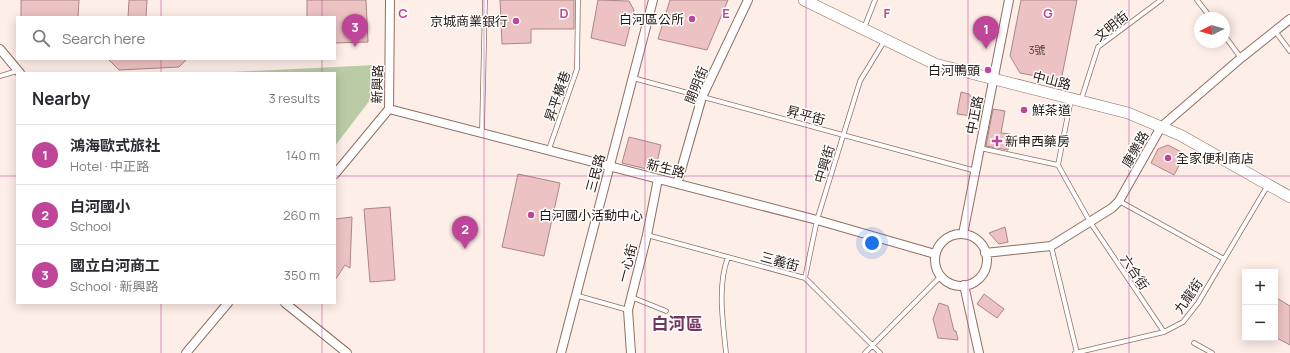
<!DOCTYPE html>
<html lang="en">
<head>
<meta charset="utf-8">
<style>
	:root { --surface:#fff; --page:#f2f2f3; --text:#2b2b33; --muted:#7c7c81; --line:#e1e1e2; --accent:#bf4598 }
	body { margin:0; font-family:Manrope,"Noto Sans TC",sans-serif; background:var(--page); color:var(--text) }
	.controls { position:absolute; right:12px; bottom:12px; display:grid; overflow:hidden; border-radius:0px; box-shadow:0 2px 10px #0003 }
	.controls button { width:36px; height:36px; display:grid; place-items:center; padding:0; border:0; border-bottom:1px solid var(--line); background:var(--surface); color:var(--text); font:20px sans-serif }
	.compass { position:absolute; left:1194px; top:12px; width:36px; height:36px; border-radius:50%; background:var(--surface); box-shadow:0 2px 10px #0003; rotate:265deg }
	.you { position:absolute; left:872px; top:243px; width:14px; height:14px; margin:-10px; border:3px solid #fff; border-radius:50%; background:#1a73e8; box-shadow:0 0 0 6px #1a73e833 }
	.badge { display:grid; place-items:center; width:26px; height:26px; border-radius:50%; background:var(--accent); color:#fff; font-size:13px; font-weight:700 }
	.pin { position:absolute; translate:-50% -33px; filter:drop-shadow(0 1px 2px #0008) }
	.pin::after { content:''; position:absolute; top:21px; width:14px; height:12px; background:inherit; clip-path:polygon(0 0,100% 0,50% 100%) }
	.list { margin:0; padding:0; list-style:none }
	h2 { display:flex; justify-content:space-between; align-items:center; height:52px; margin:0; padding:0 16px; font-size:17px }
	h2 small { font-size:13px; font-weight:400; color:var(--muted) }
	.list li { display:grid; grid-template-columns:26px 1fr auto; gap:12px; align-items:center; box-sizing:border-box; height:60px; padding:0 16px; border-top:1px solid var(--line) }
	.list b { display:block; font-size:15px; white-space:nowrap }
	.list p { margin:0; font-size:13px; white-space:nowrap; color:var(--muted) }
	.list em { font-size:13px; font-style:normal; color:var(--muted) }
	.icon { flex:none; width:22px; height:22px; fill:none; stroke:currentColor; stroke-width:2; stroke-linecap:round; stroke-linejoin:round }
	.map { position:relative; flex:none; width:1290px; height:353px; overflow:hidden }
	.search { position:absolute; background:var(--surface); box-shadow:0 2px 10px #0003; left:16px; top:16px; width:320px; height:44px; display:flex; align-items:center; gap:10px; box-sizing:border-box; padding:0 14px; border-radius:0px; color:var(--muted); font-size:15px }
	.panel { position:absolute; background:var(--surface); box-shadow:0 2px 10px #0003; left:16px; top:72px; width:320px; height:232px; border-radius:0px }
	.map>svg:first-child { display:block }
	.green { fill:#bacba6 }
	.building { fill:#ecc3c2; stroke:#ac8685 }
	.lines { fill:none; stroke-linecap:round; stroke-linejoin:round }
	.service-casing { stroke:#906f62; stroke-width:5.5 }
	.minor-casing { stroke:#906f62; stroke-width:10 }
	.tertiary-casing { stroke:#906f62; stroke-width:12 }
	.service { stroke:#fff; stroke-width:4 }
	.minor { stroke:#fff; stroke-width:8 }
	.tertiary { stroke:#fff; stroke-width:11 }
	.grid { fill:none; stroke:#bf4598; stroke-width:1; stroke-opacity:0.55 }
	.poi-dot { fill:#bf4598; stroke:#fff; stroke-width:1.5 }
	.labels { text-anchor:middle; stroke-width:3; stroke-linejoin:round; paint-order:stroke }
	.number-label { font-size:11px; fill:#56423e }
	.poi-label { font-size:13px; fill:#241712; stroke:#fff; text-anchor:start }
	.street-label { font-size:13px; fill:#241712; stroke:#fff }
	.district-label { font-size:17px; font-weight:bold; fill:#73365d; stroke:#fff }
	.grid-label { font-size:13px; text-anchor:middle; font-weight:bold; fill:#bf4598; stroke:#fff; stroke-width:3; stroke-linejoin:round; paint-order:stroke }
</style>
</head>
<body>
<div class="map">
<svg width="1290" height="353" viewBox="0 0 1290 353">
	<rect width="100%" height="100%" fill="#feeee8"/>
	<path class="green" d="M375,65L370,100L335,146V73H212Z"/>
	<path class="building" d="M21,0H79L78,17H21Z
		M129,0H147L146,17H128Z
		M307,0H366L368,42L335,43V17H307Z
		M500,0H574V29H531V43L502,44Z
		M598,0L629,1L634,10L625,46L591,38Z
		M670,0H728L707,50L658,39Z
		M1021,0H1077L1061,81L1020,73L1010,56Z
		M108,59H187L179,67L119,70Z
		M961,92L969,94L974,101L972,116L957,114Z
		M993,109L1005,111L1001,133L1010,134L1008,150L986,146Z
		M629,137L661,145L655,171L622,163Z
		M1168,145L1185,154L1174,175L1151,163L1158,149Z
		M518,174L560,183L544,256L502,247Z
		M390,207L395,280L370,282L364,209Z
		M352,217L350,268L345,265L335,280V219Z
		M1005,227L1008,242L999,244L989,233Z
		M984,294L1004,309L997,318L977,304Z
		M1275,297L1290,306V345L1275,337Z
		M939,303L948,306L954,331H956L958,340L938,338L933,319Z"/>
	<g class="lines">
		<g class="service-casing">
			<path id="service" d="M1197,0L1211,18
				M864,28L875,0
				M1275,31L1290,51
				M1224,35L1241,58
				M0,76L17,71
				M633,78L976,171
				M1081,100L1098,47L1161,0
				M482,131L485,0
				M980,148L1058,165L1090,222L1164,332
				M549,149L577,69L578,0
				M1058,165L1071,99
				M1119,201L1224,259
				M647,235L805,278L880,353
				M1051,246L1077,353
				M805,278L817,220L860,81L885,40
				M575,295L628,310
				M631,297L666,311
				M1194,343L1212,353
				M726,353C723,322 717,286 728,257
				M865,353L941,276
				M1075,353L1164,332L1183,322L1198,303L1268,185"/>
		</g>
		<g class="minor-casing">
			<path id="minor" d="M0,49L20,73
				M389,109L817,220L935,254
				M335,174L389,109L390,0
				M677,184L702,97L748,0
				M963,234L1009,0
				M935 260a26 26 0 1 1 52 0a26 26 0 1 1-52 0Z
				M985,253L1051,246L1112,208L1119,201L1161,127L1241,58L1290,19
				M964,285L979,353
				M285,303L347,353
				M186,353L228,303
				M561,353L653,0
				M631,353L628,310L647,235L658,179"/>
		</g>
		<g class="tertiary-casing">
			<path id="tertiary" d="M804,0L935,64L1128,113L1180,135L1290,197"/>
		</g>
		<use href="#service" class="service"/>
		<use href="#minor" class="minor"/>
		<use href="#tertiary" class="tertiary"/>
	</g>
	<path class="grid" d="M161,0V17M322,0V17M484,0V353M645,0V353M806,0V353M968,0V353M1129,0V353M161,59V73M322,59V73M0,176H17M335,176H1290M161,303V353M322,303V353"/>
	<g class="poi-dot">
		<circle cx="692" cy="19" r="4"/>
		<circle cx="516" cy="21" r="4"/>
		<circle cx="988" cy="70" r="4"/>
		<circle cx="1024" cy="110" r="4"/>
		<path d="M995 135h4v4h4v4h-4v4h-4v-4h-4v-4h4z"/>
		<circle cx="1168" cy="158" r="4"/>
		<circle cx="531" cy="215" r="4"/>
	</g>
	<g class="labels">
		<g class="number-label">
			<text x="1037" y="54">3號</text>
		</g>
		<g class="poi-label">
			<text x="684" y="24" text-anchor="end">白河區公所</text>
			<text x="508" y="26" text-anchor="end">京城商業銀行</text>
			<text x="980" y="75" text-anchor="end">白河鴨頭</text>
			<text x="1032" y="115">鮮茶道</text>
			<text x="1005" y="146">新申西藥房</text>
			<text x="1176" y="163">全家便利商店</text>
			<text x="539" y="220">白河國小活動中心</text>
		</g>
		<g class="street-label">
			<text transform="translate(1111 26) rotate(-39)" y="5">文明街</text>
			<text transform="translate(1052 80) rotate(14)" y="5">中山路</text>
			<text transform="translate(377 84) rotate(-88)" y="5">新興路</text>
			<text transform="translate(696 85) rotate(-68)" y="5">開明街</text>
			<text transform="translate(557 96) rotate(-71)" y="5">昇平橫巷</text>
			<text transform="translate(806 115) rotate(15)" y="5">昇平街</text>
			<text transform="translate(974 115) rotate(-79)" y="5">中正路</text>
			<text transform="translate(1135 149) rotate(-60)" y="5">康樂路</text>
			<text transform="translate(824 164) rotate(-73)" y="5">中興街</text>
			<text transform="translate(666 168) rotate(14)" y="5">新生路</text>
			<text transform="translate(595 173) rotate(-75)" y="5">三民路</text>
			<text transform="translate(780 261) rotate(15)" y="5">三義街</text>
			<text transform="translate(627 263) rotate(-75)" y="5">一心街</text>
			<text transform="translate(1135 272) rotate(56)" y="5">六合街</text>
			<text transform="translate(1188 296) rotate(-55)" y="5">九龍街</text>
		</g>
		<g class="district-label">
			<text x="677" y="330">白河區</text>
		</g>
	</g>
	<g class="grid-label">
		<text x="403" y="18">C</text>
		<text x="564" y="18">D</text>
		<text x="726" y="18">E</text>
		<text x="887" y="18">F</text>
		<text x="1048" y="18">G</text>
	</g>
</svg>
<div class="controls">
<button>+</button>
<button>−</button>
</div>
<svg class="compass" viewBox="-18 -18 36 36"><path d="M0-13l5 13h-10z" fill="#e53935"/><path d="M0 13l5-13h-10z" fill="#7c7c81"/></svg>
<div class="you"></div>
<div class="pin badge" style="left:986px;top:49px">1</div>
<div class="pin badge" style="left:465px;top:249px">2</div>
<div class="pin badge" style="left:355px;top:47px">3</div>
<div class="search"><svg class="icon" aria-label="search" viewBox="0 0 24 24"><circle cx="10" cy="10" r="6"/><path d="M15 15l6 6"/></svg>Search here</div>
<section class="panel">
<h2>Nearby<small>3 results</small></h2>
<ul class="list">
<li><span class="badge">1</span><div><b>鴻海歐式旅社</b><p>Hotel · 中正路</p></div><em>140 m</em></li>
<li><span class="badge">2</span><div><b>白河國小</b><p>School</p></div><em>260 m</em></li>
<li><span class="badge">3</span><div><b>國立白河商工</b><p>School · 新興路</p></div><em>350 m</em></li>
</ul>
</section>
</div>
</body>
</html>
